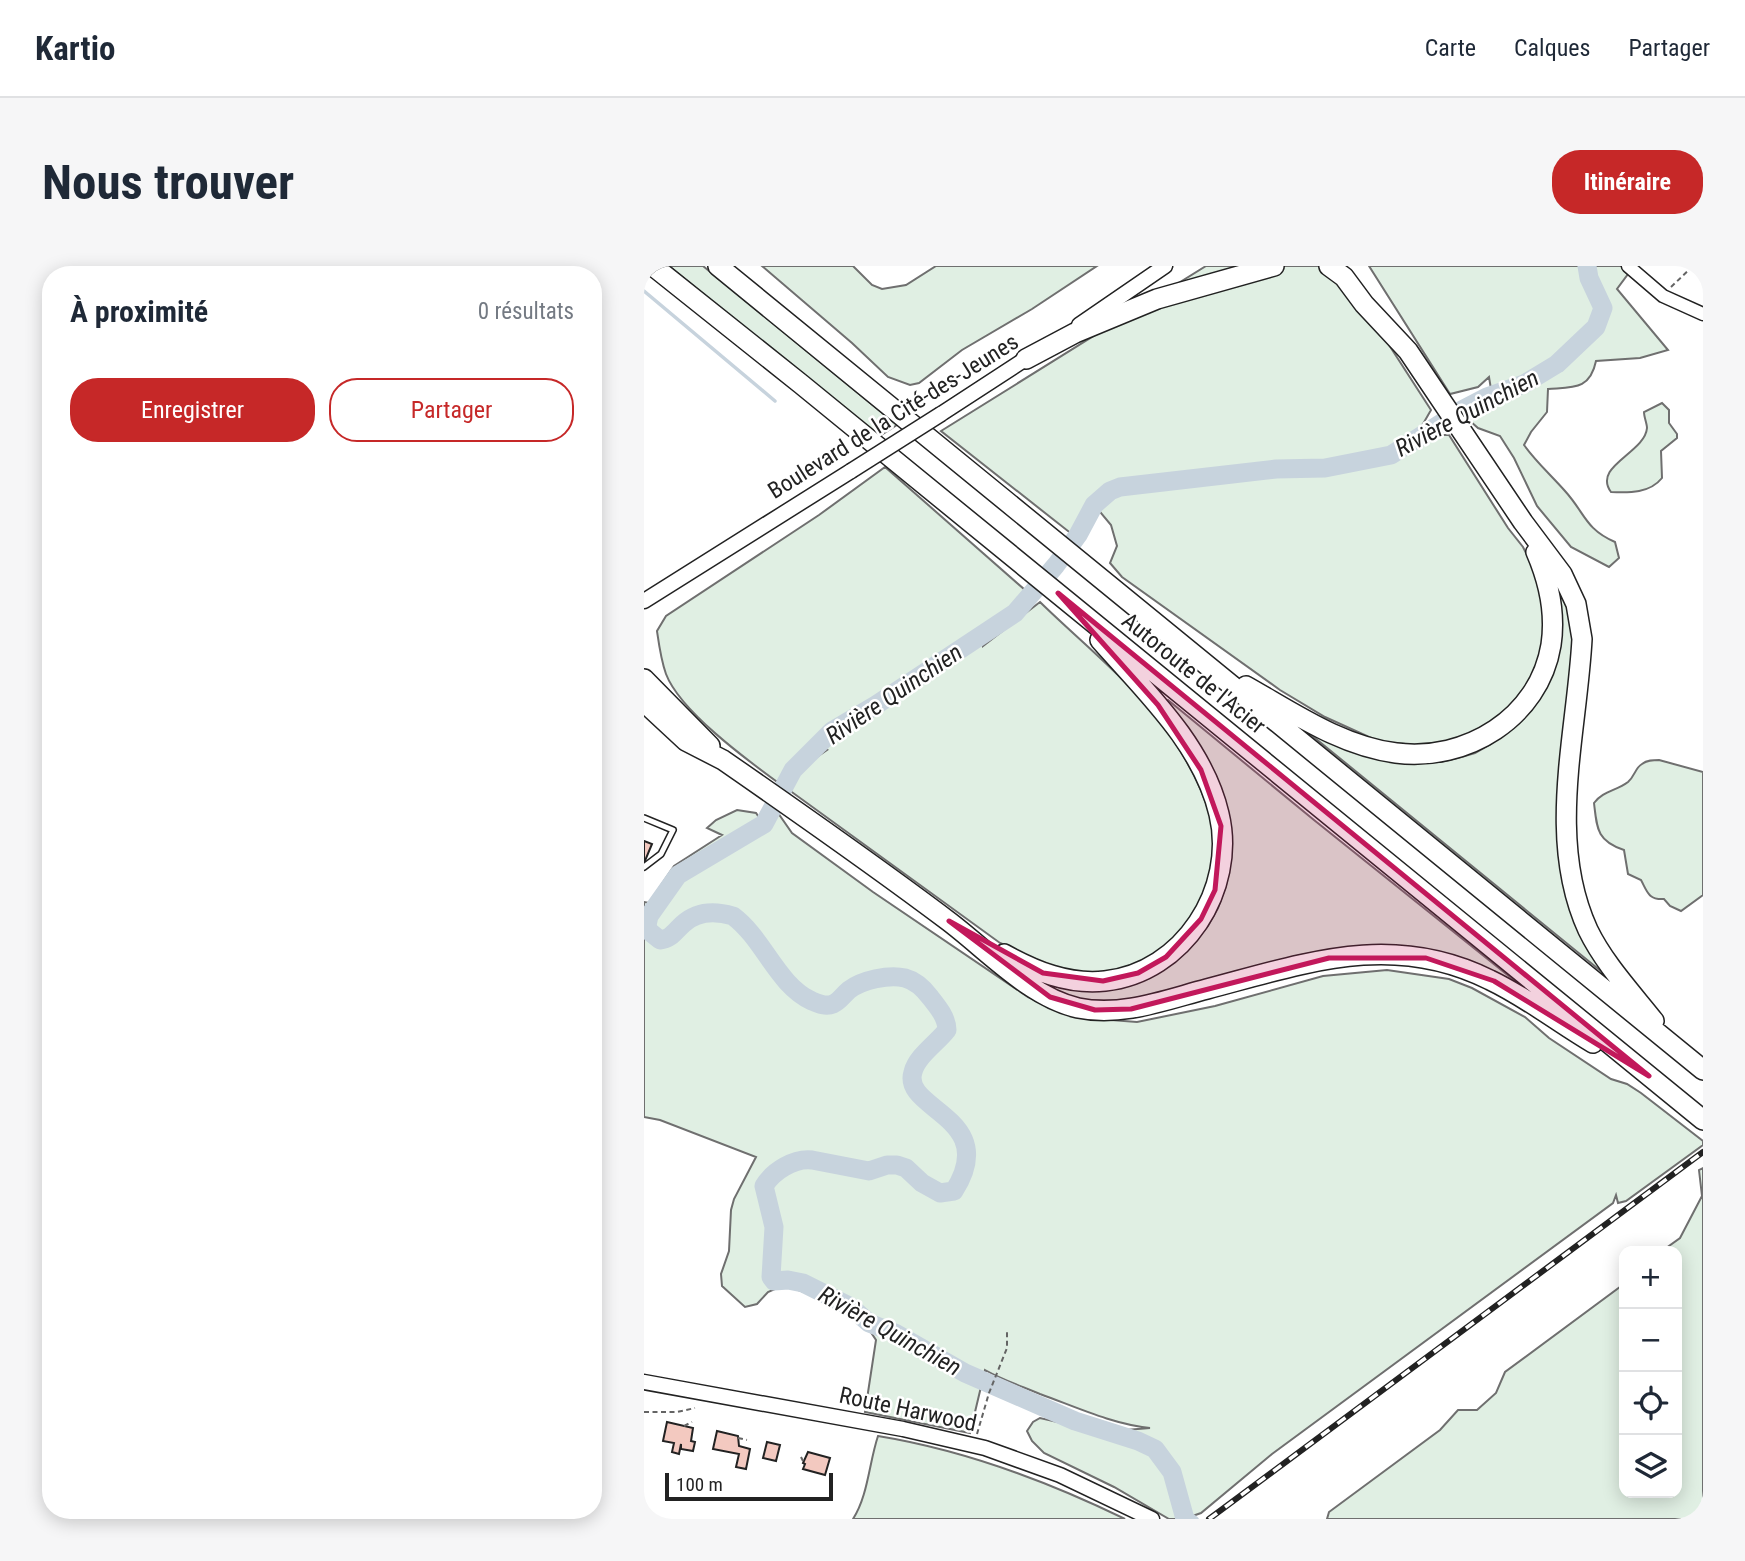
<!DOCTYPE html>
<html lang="fr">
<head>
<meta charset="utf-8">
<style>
	:root { --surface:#fff; --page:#f6f6f7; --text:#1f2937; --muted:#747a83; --line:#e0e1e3; --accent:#c62828 }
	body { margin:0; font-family:"Roboto Condensed",sans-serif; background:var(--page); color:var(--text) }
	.controls { position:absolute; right:21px; bottom:21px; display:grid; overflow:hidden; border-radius:14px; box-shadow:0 4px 18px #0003 }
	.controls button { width:63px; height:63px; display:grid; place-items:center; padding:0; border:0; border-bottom:2px solid var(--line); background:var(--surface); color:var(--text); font:35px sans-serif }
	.scale { position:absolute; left:21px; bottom:18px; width:168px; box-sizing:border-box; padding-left:7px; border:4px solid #222; border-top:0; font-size:19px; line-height:24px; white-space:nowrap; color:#222; -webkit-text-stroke:5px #fff; paint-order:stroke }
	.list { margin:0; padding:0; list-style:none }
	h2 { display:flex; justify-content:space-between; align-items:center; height:91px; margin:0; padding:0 28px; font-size:30px }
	h2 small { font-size:23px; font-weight:400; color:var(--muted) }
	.actions { display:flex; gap:14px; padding:21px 28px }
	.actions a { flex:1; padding:16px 0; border:2px solid var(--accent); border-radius:28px; text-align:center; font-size:24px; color:var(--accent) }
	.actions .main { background:var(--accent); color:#fff }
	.icon { flex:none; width:38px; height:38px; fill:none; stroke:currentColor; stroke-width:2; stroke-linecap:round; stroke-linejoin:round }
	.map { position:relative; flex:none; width:1059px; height:1253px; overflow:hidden; border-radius:28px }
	header { display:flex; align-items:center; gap:42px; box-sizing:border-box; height:98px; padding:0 35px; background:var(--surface); border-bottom:2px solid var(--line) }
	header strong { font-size:33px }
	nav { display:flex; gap:38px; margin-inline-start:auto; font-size:24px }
	.intro { display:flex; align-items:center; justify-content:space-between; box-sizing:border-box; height:168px; padding:0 42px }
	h1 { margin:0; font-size:49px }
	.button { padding:18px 32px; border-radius:28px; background:var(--accent); color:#fff; font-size:24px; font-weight:700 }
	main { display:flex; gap:42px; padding:0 42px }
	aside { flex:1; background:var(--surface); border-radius:28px; box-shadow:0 4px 18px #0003 }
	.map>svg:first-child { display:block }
	.green { fill:#e0efe3; stroke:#6f6f6f; stroke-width:2 }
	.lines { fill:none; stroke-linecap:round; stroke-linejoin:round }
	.stream { stroke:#c7d3dd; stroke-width:3.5 }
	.river { stroke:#c7d3dd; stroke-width:19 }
	.building { fill:#f3c9c0; stroke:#222; stroke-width:2 }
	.service-casing { stroke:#222; stroke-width:8 }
	.tertiary-casing { stroke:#222; stroke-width:15 }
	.secondary-casing { stroke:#222; stroke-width:17 }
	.motorway-casing { stroke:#222; stroke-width:22 }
	.path { stroke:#646464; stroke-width:2; stroke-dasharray:5 3.5; stroke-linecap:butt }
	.service { stroke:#fff; stroke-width:5 }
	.tertiary { stroke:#fff; stroke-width:12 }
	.secondary { stroke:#fff; stroke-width:14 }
	.motorway { stroke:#fff; stroke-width:19 }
	.rail-casing { stroke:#222; stroke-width:6 }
	.rail { stroke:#fff; stroke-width:3.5; stroke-dasharray:10; stroke-linecap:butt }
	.secondary-bridge-casing { stroke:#222; stroke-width:17; stroke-linecap:butt }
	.secondary-bridge { stroke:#fff; stroke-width:14 }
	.marked { fill:#c2185b; fill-opacity:0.2; stroke:#c2185b; stroke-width:5; stroke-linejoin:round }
	.labels { text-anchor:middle; stroke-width:5; stroke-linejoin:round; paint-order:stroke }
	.street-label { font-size:23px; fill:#222; stroke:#fff }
	.water-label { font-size:24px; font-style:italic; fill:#222; stroke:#fff }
</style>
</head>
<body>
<header>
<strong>Kartio</strong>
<nav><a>Carte</a><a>Calques</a><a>Partager</a></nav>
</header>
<div class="intro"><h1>Nous trouver</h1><a class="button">Itinéraire</a></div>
<main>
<aside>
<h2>À proximité<small>0 résultats</small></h2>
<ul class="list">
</ul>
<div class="actions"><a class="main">Enregistrer</a><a>Partager</a></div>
</aside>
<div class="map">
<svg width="1059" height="1253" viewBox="0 0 1059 1253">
	<rect width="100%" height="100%" fill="#fff"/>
	<path class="green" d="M25,0H59L253,159L234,171Z
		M118,0H209L228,19L238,23L262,19L292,0H453L388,43L318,84L275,117L266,119L244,111L208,77Z
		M562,0H694L787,144L779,158L759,177L766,188L785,169H805L864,262L879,281L891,305L900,332L899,381L883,421L862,447L841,464L787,480L736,476L681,451L636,424L478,311L466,297L473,280L467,259L447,235L435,254L429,269L297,165Z
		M725,0H990L973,23L1024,84L996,92L952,95C946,124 929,121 904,123L903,146L887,166L880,179C893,197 907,209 921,225C941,247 941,263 971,276L975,292L965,301L927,281L893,240L870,192L856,170L834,162L826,155L823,144L829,137L849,135L845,111L834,121L806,128Z
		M1018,137L1025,144V157L1033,168V172L1017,185L1018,212C1006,227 986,227 967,226C948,200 1001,187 1003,162C1003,158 1000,151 1000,146Z
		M241,201L381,324L370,339L338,362L339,380L396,336C446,385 505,429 540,491C554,515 568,547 571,575C575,622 536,682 493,699C482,704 464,706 452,707C419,709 384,690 356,677L145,524L154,504L183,484L169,478L136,518C103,494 36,445 22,408C17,394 15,379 13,365L22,350L175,249Z
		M915,319L932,363L915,550L961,703L958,706L666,468L668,465L772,497L796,496L814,492L831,487L847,478L867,462L885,443L911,321Z
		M524,434L670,554L876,719L874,722L765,681L739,679L697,682L657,689L487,735L432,734L396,718L398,714L413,717L535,691L564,660L574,642L582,619L587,579L523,435Z
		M1015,494L1059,506V629L1037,645L1026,640L1020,633C1004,634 1003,625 997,614L984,608L980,584C953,575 953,563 950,537C959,525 972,525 984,516C991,510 991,502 998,498C1003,494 1009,494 1015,494Z
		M93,544L112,547L123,563L134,547L148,567L229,626L384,731L408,741L454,753L493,756L571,740L679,710L743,704L805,713L828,722L881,751L905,772L967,813L983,818L997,827L1059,875V879L982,935L974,937L972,929L969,937L628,1188L557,1247L540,1253H525L470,1221L400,1187L388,1175L383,1165L389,1156L396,1152L457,1166L506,1162C468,1158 432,1141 396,1128C377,1120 359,1114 341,1104L326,1167L221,1146L232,1074L226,1065L202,1045L180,1033L140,1019L124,1026L113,1038L101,1041L78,1020L77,1008L85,985L87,944L90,933L112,891L16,854L0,851V636L5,637L30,600L78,569L63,562L72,554Z
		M1059,902V1253H683L685,1246L796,1164L814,1144H833L852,1127L861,1106L980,1018V1227H1033V985H1018L1036,972L1058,930L1055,904Z
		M234,1170C320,1184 403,1215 481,1253H209C224,1230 225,1197 234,1170Z"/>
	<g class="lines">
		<path class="stream" d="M0,25L131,135
			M539,1242L553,1253"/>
		<path class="river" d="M541,1253L528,1206L511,1183L494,1175L431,1155L321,1107L251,1067L225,1057L207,1041L159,1017L144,1014L130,1015L127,1011L130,961L120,920C129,905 150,892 168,894L225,905L243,899H253L262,902L278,917L296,927L310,925C357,851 257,844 269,806C273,790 293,777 303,764C303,752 294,741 286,731C280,723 272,715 261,712C245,708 218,714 205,724C199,729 196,735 189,738C182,741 175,738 168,735C133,719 120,673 89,650C72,645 53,645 39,658C31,665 27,673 16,674L5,665L3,659L5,650L34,609L120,558L149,504L188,465L232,439L371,347L412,299L434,269L450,239L466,225L476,221L632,203L681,202L747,189L818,144L843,131L880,118L913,98L952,61L959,42L945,12L943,0"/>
	</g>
	<path class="building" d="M0,575L8,578L0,597Z
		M23,1156L49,1162L47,1175L51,1176L49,1185L37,1183V1178L35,1188L28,1186L30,1177L19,1175Z
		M73,1165L94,1170L95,1180L106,1183L102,1203L92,1201L95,1188L69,1183Z
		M123,1176L136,1179L132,1195L119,1192Z
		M164,1186L186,1192L181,1209L159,1203L161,1198L159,1197Z"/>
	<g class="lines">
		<g class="service-casing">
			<path id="service" d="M0,552L29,564L17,588L0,601"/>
		</g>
		<g class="tertiary-casing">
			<path id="tertiary" d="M984,0L1019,30L1059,48"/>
		</g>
		<g class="secondary-casing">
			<path id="secondary" d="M435,59L521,0
				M297,148L389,88
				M0,335L207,205
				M0,1116L259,1163L341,1182L416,1209L508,1253"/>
		</g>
		<g class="motorway-casing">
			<path id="motorway" d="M9,0L157,118L1059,854
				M74,0L1059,804
				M685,0L700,11L720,38L764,85L879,256L918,308L932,338L938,373C933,468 902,573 944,664C960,697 987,726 1010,755
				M382,93L431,67L513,33L630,0
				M0,413L66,480
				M602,420C650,447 697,480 752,487C822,496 895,452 907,379C912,346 905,316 892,286
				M0,436L42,475L79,494C154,546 230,599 303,654C342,683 385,731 434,742C478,751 521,734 563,723C662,697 748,665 846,714C882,731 915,757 949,777
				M360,688C391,705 424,719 461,715C539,707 593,623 575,548C559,479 501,425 456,374"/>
		</g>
		<path class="path" d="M1027,21L1049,0
			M0,1146H33L51,1142
			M40,1160L48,1156
			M333,1168L345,1127L363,1082V1064
			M94,1172L103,1174
			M157,1191L159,1195"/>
		<use href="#service" class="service"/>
		<use href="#tertiary" class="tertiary"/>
		<use href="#secondary" class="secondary"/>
		<use href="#motorway" class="motorway"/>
		<g class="rail-casing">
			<path id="rail" d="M565,1253L1059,886"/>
		</g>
		<use href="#rail" class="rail"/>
		<g class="secondary-bridge-casing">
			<path id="secondary-bridge" d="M207,205L297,148"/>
		</g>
		<use href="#secondary-bridge" class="secondary-bridge"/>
	</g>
	<path class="marked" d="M414,327L1005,810L850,715L782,692H685L487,743L451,744L406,731L305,655L399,707L459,715L494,707L522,691L557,653L571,624L577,560L557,504L514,439Z"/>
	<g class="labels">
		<g class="street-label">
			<text transform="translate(249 150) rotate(-32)" y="8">Boulevard de la Cité-des-Jeunes</text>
			<text transform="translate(550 407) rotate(39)" y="8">Autoroute de l'Acier</text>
			<text transform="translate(264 1143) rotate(12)" y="8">Route Harwood</text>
		</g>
		<g class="water-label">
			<text transform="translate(823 147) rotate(-28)" y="8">Rivière Quinchien</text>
			<text transform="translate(250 428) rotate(-34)" y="8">Rivière Quinchien</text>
			<text transform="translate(246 1065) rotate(29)" y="8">Rivière Quinchien</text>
		</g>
	</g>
</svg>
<div class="controls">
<button>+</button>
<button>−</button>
<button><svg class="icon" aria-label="locate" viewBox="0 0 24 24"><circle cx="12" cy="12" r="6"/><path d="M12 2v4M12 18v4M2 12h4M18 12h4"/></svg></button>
<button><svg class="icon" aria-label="layers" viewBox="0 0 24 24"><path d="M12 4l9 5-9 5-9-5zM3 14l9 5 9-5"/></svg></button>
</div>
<div class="scale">100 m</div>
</div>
</main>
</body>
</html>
